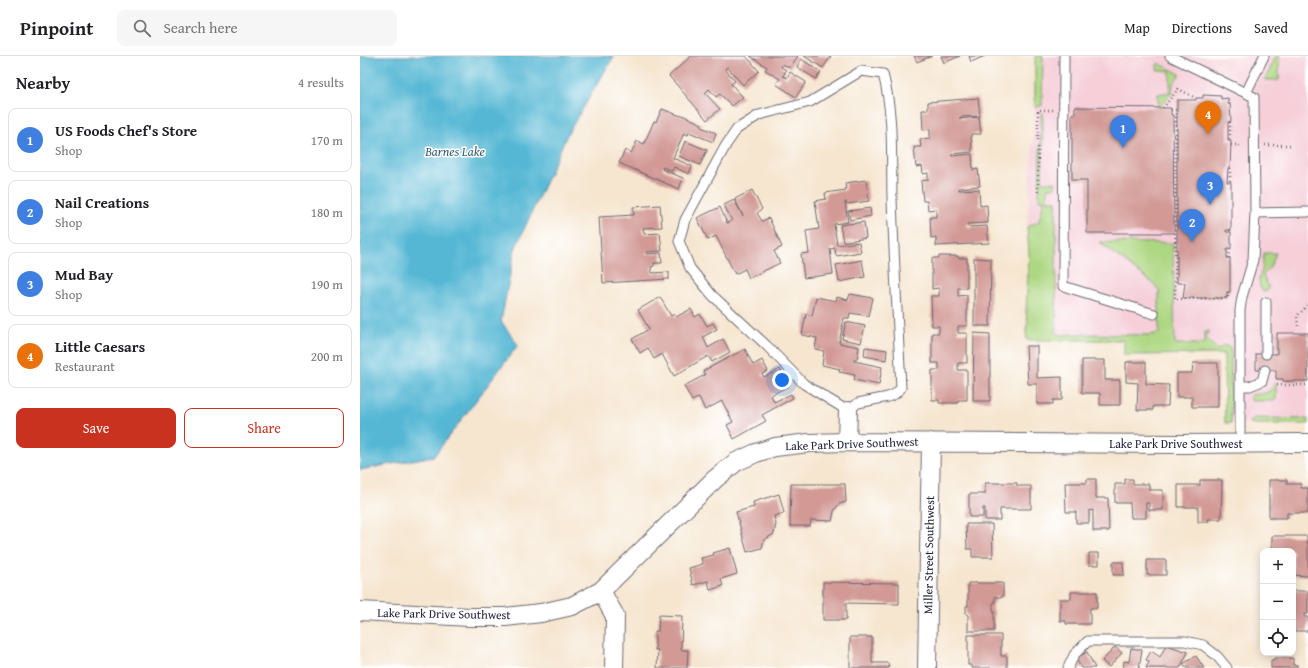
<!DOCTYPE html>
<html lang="en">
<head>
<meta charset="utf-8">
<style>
	:root { --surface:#fff; --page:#f6f6f6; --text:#202124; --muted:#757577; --line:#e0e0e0; --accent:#c8321e }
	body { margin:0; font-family:"Gentium Book Plus",serif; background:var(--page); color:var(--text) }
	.controls { position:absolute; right:12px; bottom:12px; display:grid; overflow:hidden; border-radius:8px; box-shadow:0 2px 10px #0003 }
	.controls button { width:36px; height:36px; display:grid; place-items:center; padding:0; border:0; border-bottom:1px solid var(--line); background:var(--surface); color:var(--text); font:20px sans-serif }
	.you { position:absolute; left:422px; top:324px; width:14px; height:14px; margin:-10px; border:3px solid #fff; border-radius:50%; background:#1a73e8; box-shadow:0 0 0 6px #1a73e833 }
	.badge { display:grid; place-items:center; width:26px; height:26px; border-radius:50%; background:var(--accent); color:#fff; font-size:13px; font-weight:700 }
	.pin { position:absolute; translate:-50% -33px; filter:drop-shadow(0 1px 2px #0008) }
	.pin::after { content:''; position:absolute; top:21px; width:14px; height:12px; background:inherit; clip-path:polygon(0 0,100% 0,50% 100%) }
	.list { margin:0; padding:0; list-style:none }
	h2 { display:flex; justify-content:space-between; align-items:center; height:52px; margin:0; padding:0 16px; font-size:17px }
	h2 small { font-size:13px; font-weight:400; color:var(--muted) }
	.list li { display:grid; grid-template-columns:26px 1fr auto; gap:12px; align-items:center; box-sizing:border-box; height:64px; margin:0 8px 8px; padding:0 8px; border:1px solid var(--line); border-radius:8px }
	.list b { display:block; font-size:15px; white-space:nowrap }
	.list p { margin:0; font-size:13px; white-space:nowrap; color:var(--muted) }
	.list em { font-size:13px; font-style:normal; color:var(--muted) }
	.actions { display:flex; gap:8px; padding:12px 16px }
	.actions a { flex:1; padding:9px 0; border:1px solid var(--accent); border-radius:8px; text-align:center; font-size:14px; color:var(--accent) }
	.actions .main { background:var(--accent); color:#fff }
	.icon { flex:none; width:22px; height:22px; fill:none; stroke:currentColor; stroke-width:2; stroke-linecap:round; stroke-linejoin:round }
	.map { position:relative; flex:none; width:948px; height:612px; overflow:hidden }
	header { display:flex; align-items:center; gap:24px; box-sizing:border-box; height:56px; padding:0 20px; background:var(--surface); border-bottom:1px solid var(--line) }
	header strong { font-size:19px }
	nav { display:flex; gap:22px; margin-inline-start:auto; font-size:14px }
	.search { width:280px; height:36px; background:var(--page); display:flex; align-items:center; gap:10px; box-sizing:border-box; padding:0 14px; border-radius:8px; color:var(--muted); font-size:15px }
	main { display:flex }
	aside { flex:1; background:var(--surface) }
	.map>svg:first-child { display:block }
	.built { fill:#f6cfd9 }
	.green { fill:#add782; stroke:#687c5e }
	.water { fill:#55b7d4; stroke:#3c6c88 }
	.building { fill:#d29995 }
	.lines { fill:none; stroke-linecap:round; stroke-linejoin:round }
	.service-casing { stroke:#6c676f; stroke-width:11 }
	.minor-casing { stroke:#6c676f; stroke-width:20 }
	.path { stroke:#6c676f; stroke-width:2.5; stroke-dasharray:1 3; stroke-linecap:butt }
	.service { stroke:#fff; stroke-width:9 }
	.minor { stroke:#fff; stroke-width:18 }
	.labels { text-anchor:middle; stroke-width:3; stroke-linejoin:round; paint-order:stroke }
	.street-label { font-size:12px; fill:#22223b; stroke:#fff }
	.water-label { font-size:13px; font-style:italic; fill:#365e78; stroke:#fff }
</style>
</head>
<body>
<header>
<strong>Pinpoint</strong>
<div class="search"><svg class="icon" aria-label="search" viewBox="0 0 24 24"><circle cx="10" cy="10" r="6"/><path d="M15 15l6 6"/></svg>Search here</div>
<nav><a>Map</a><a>Directions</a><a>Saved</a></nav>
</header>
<main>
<aside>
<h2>Nearby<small>4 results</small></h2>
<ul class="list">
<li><span class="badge" style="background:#3f7fe0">1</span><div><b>US Foods Chef's Store</b><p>Shop</p></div><em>170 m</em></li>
<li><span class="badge" style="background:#3f7fe0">2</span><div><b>Nail Creations</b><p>Shop</p></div><em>180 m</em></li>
<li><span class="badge" style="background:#3f7fe0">3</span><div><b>Mud Bay</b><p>Shop</p></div><em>190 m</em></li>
<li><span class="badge" style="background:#e8710a">4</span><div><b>Little Caesars</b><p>Restaurant</p></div><em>200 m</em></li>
</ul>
<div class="actions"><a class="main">Save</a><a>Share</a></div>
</aside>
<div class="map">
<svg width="948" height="612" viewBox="0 0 948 612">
	<rect width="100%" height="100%" fill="#fff"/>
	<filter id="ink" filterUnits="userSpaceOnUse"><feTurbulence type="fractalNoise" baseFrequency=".025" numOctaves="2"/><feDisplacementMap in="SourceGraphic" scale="8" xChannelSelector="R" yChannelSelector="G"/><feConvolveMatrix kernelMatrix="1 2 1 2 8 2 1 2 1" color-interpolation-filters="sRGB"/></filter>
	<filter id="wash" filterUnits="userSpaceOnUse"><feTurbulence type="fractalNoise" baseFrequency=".012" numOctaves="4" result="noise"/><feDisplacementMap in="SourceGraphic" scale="16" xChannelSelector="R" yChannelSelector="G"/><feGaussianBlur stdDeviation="0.9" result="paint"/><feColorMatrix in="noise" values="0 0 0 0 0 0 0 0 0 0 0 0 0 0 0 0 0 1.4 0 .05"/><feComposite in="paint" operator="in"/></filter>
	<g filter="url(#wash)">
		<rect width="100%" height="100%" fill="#f6e6d0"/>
		<path class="built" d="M674,0H948V368L865,367L864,298L764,299V284H667L666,274L668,265L666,257L669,197L667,171L675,51Z"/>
		<path class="green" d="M675,0H683L682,50L675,51Z
			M916,0H919V24H905Z
			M798,7L820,18L813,28L812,37L798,52V38L810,36V15L797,14V9Z
			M681,57H683L682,126H695L696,128L694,132H687V144L696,145V277L702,279L713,278L790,279L799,277V235L794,228L739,186L813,187L815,288H844V276L850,275L845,281L858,294L864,289L870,292L871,296V367H865L864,298L764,299V284H667L666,274L668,265L666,257L669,197L667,171L679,165L684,144H679Z
			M904,197H916L910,212L903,219L909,232L907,234L903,235L900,232L899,222L902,214Z
			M916,326V343L914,345H892L890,341L891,339C904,337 909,339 916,326Z
			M894,362L948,363V368H894L890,367Z"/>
		<path class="water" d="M0,0H254L207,79L155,193L141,265L158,289L74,400L0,414Z"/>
		<g id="blocks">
			<path class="building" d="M331,0H386L399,15L383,29L367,11L365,13L375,25L371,28L383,41L372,50L360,38L356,41L349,33L345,37L360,53L347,64L309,20Z
				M390,0H438L430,12L423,8L421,11L426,14L423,20L427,22L430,16L446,26L436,41L416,28L420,23L405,14L407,11Z
				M444,0H471L463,12Z
				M554,0H572L557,6Z
				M581,0H600L584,7Z
				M609,0H625L611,6Z
				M441,3L461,16L456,23L437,11Z
				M843,39L861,40V43L868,42V48H870L871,65L868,66V85H871L870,112H868L867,126H871V174H866V176H871V193H867V202H870V236H867V242H823L825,227H817V44H836V42H843Z
				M618,42L620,60L600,61V63L619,61L621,78H611L612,96L592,98V100L612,98L613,114L618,113L620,130L599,132V134L619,133L620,150L627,149L628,167L607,168L608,171L627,170L629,187L576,190V181L571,182L570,161H576V153L568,154L567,145H563L561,125L568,124V117L563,118L562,110L556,111L554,91H561L560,83L570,82V73L563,74L562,54H568V46Z
				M715,51L811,52V59H813L814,177H727V124H712V58H715Z
				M302,53L321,60L322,59L342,68L341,71L356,77L353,86L329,76L328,79L324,77L313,102L332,110L329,118L314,111L312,115L303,111L302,113L323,122L319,133L259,107L265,94L271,97L277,85L284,88L294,65L296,66Z
				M325,85L347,94L340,109L319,100Z
				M506,124L509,145L487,148L486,146H485L488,166L474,168L477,189L499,186L501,196L476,200L475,192L470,193L473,218L444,222L441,198L449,197L446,175L459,173L455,145L466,143L465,137L486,134L485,127Z
				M392,134L402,153L397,157L402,165L409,162L422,191L414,195L420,207L389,222L385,213L375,218L356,180L348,184L337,162L360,151L367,167L372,165L364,149L374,144L383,160L375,143Z
				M300,149L302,171L283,172L284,178L300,177L302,195L286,196V198L301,197L302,207H294V210L291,211L292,217L309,216V223L243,227L239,161L274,159L273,151Z
				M510,152L511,160L490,164L488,155Z
				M504,166L506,182L483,186L480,169Z
				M579,200H598V202H607V232H598V240L607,239V270H598V277H607V307H598V314H607V344H598V347H579V344H572V314H579V307H572V277H579V270H572L571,240H579V232L572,233V202H579Z
				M614,202L631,203L630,270H614Z
				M502,204L505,221L479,226L476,209Z
				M490,238L513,242L509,260L490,257L489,262H484L479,287L499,291L497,303H495L494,305L522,311L519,329L494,324L495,319L479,316L480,313L462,309L464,295L455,293L457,282L442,279L446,258L452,260L456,241L476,245L477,241L488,244Z
				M300,241L311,260L314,258L316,261L331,253L335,261L340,258L347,270L353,267L357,273L343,281L348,292L363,283L370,296L352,306L348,300L314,320L302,298L294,303L288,292L280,297L272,283L289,273L278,254Z
				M486,266L505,270L501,287L482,283Z
				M614,277L630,278V345H613Z
				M917,277H948V325H923V323H916V314H896V298H917Z
				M666,290H677V322L702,321V344H693V348H677V328H668Z
				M505,291L527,294L526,304L504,300Z
				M385,293L393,309L402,304L408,315L402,318L404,321L420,313L429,330L411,339L414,346L431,338L433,342L402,359L406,365L374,383L367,369L373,366L362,345L345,354L339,341L332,345L324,330L345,319L343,315Z
				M722,304H745V324H760V349H740V337H722Z
				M766,306H786V328L809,329L808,350H793V354H777L778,327L766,326Z
				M833,307H858V351H832V341H817V317H832Z
				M727,423H736V442H748L749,475H733V454L729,455V467H716V456H706L705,427H727Z
				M765,423H773V428H789V434H803V454H789V447H786V462H771L770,447H755V428H765Z
				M840,424H862L861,463H848V466H838V451H818V429H840Z
				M909,424H927V428H941V432H948V457H927V462H909Z
				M625,427H657V430H671V453H640V464H625V452H623V461H609V438H625Z
				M431,428H485L486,446L479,448L474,455L472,465L451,464L450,470H430Z
				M419,438L424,457L414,460L416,468L414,478L404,484L402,492L387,496L376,456L394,451L393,446Z
				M606,468H632L633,501H612V493H607Z
				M912,480H947V487H948V520L933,519V495H912Z
				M370,492L377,518L361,523L363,530L350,534L348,525L333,529L329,512L343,508L341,502L354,499L353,497Z
				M729,497H739V509H729Z
				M787,504H806V519H787Z
				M753,506H763L764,519H753Z
				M463,526L539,527V548L486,547V564H463Z
				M608,527H643V541H635V547H633V555H634V575H608V558H606V550H608Z
				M933,535H948V558H944V561H948V575H933Z
				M711,536H737V552H730V568H706V565H700V543H711Z
				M299,559L322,560L321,594H328L327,612H297L298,594H295V575H298Z
				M608,579H641V600H647V612H612V609H608Z
				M490,581H512V607H528L529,612H490Z
				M806,589L828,596L820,612H786L789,606L786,604L791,595L800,601Z
				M755,591L762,597L749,611L742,605Z
				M771,592L782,594L779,612H763L764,605L769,606Z
				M727,596L735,612H721L716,602Z
				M836,600L844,612H826L823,608Z
				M914,602H933V609H937V612H911V604H914Z"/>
		</g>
	</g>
	<g filter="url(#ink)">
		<use href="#blocks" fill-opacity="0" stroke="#6c676f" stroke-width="1"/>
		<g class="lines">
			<g class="service-casing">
				<path id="service" d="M704,0L703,230L794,258
					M810,0L894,41L895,157L893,204L882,241L880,254V388
					M501,15L523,18C534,59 531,100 532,142C534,205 538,269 541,332L535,338L528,341L498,347L488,355L444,328L407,290L352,239L330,212L319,185L325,164L366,89L377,73L399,59L450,46Z
					M886,37L904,0
					M895,157L948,156
					M906,246V298
					M881,330H890L902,325L905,314
					M708,612L714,599L728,585H825L843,589L857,600L867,612"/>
			</g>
			<g class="minor-casing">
				<path id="minor" d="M487,386L488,355
					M241,535L255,560L254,612
					M0,555L110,561H145L181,557L212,550L241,535L355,423L376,406L396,397L415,391L449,387L487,386L822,388L948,387
					M567,612L571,386"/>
			</g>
			<path class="path" d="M868,44L870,48
				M803,52L818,33L836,42
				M811,54H816L815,243L868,242V236
				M870,66V85
				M871,89H882
				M905,89H933
				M870,112V126
				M678,136V54H693
				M870,174V176
				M869,202L870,193
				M938,270L937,260L948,249
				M928,325V329
				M917,329H948"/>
			<use href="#service" class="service"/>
			<use href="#minor" class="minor"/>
		</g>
	</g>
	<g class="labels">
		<g class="street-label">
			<text transform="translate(492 388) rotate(-2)" y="4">Lake Park Drive Southwest</text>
			<text x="816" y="392">Lake Park Drive Southwest</text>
			<text transform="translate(569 499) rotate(-89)" y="4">Miller Street Southwest</text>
			<text transform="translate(84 558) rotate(1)" y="4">Lake Park Drive Southwest</text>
		</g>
		<g class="water-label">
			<text x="95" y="100">Barnes Lake</text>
		</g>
	</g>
</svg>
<div class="controls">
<button>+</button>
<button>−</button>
<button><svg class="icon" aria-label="locate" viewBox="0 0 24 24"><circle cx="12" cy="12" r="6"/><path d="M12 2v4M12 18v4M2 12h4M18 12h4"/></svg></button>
</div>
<div class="you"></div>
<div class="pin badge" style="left:763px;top:92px;background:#3f7fe0">1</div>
<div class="pin badge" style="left:832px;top:186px;background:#3f7fe0">2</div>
<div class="pin badge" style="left:850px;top:149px;background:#3f7fe0">3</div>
<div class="pin badge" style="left:848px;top:78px;background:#e8710a">4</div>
</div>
</main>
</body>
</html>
